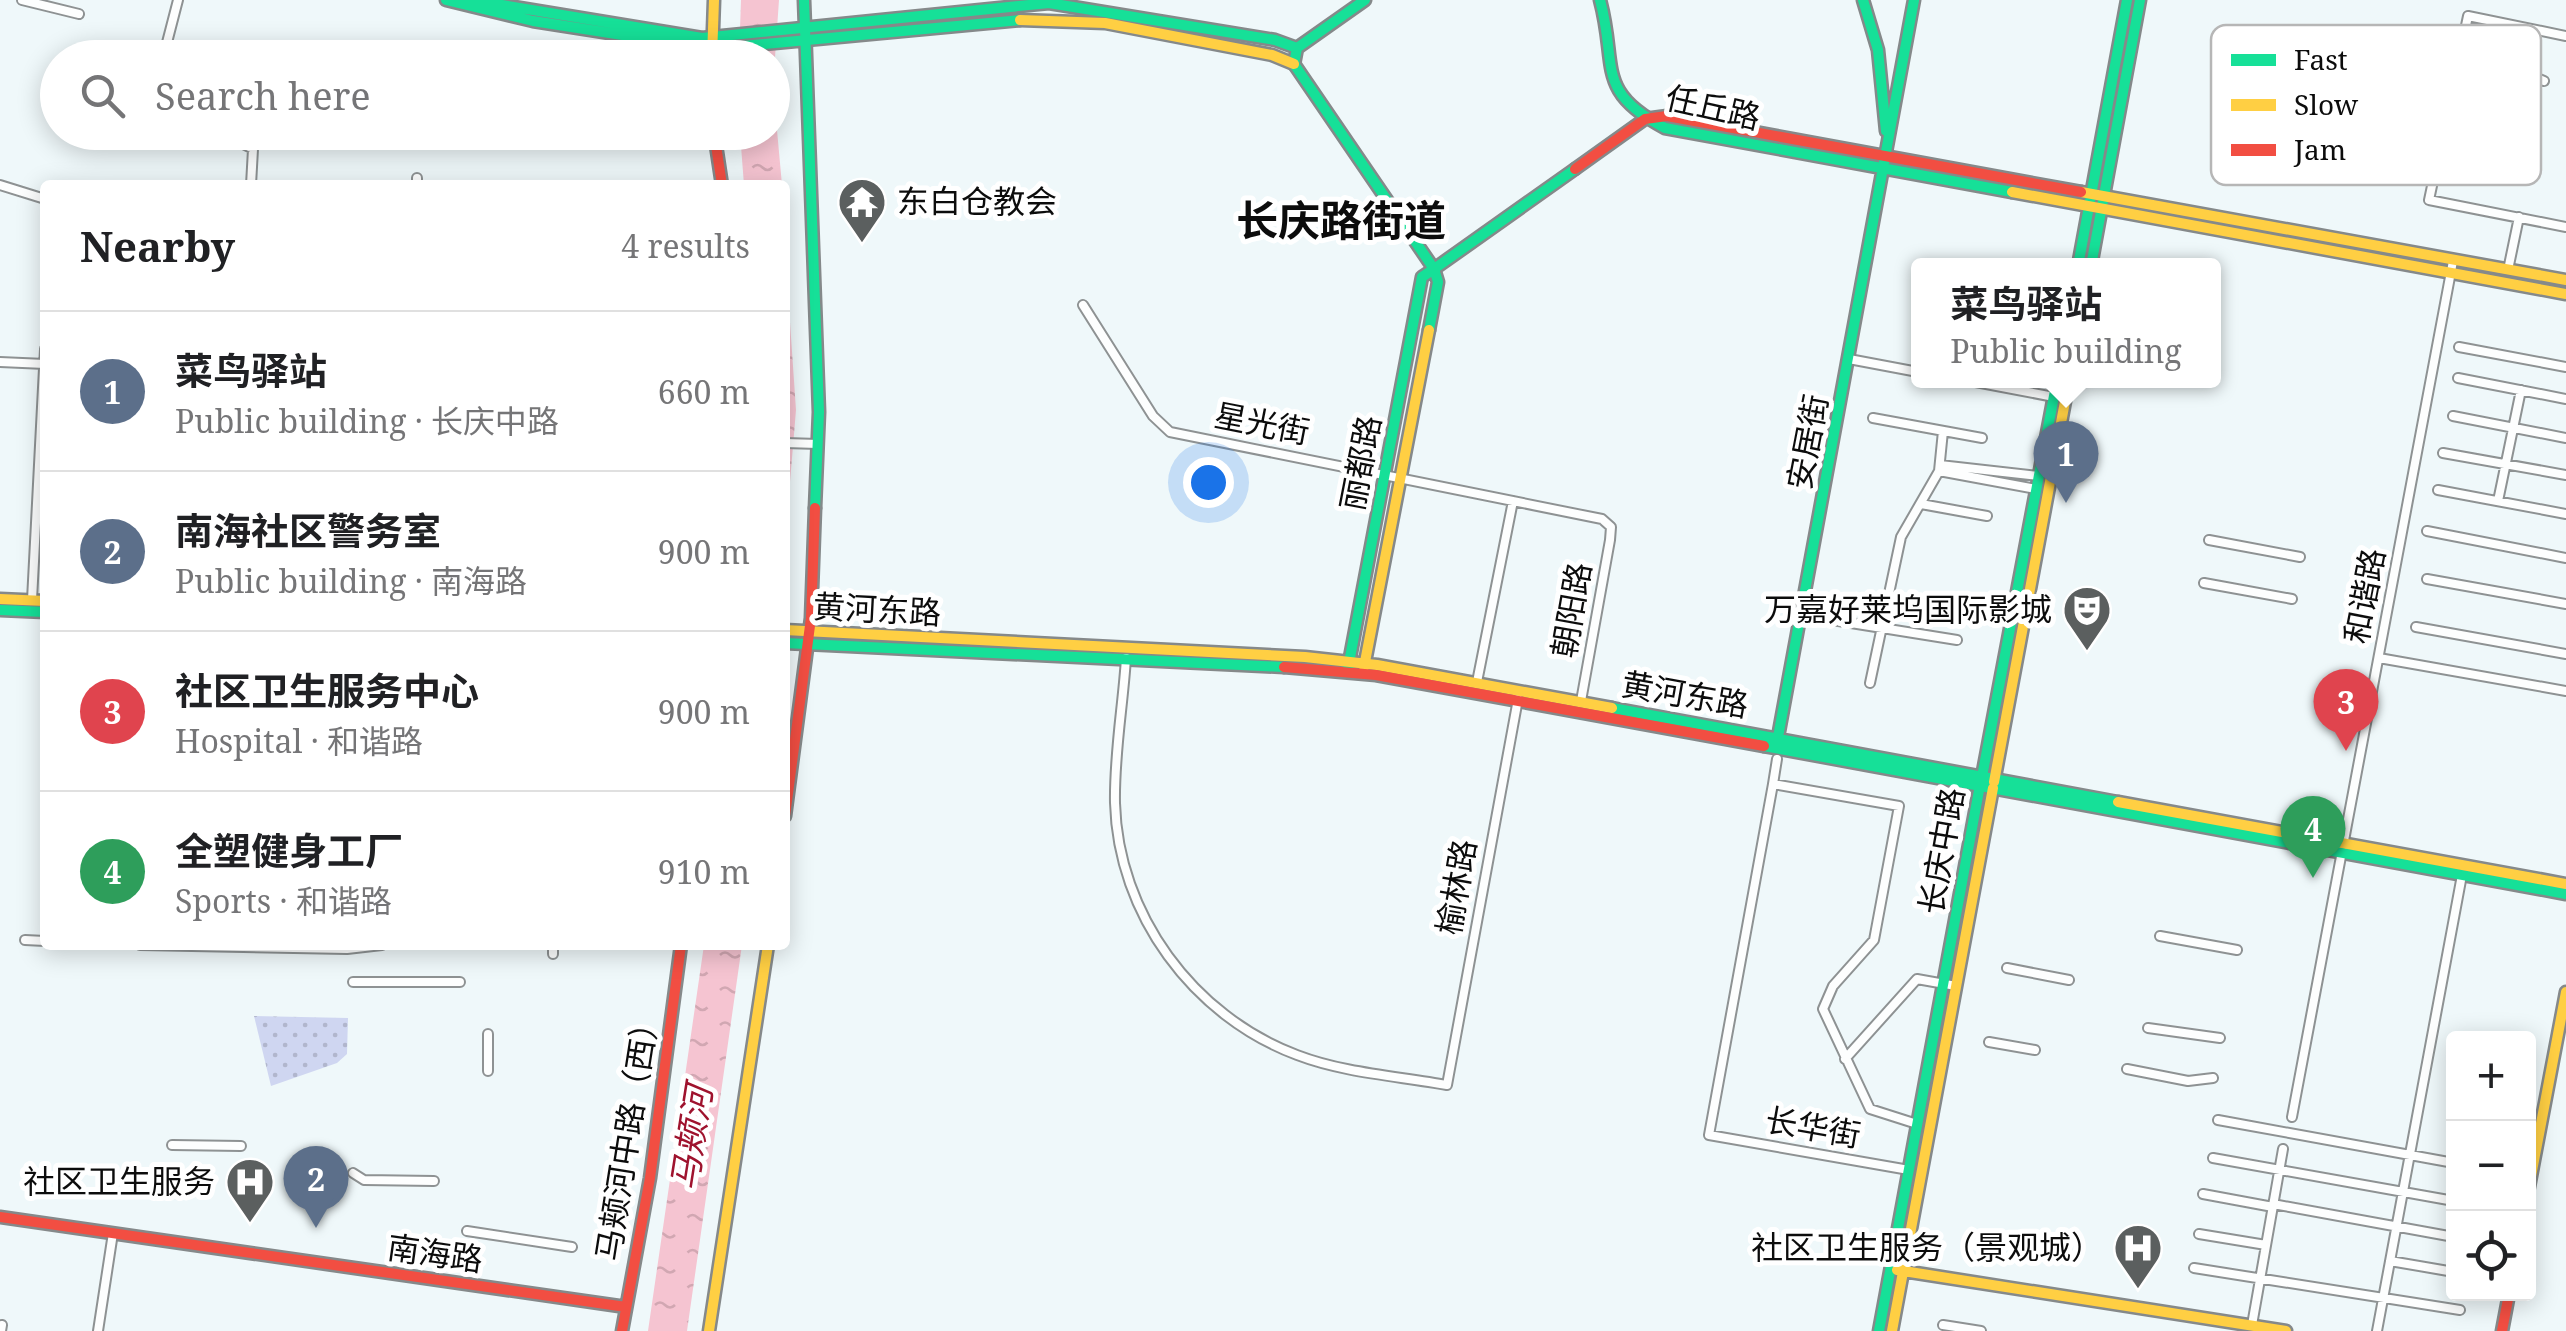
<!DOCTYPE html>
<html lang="en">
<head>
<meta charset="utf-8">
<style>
	:root { --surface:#fff; --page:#f6f6f6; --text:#202124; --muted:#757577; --line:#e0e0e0; --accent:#ea580c }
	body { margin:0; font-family:"Noto Serif","Noto Sans SC",serif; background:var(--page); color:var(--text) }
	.controls { position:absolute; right:30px; bottom:30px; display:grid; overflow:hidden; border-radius:10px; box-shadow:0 5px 25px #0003 }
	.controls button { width:90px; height:90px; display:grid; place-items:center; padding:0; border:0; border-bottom:2px solid var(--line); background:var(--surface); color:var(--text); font:50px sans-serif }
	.you { position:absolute; left:1208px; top:482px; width:35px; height:35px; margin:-25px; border:8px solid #fff; border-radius:50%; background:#1a73e8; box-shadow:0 0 0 15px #1a73e833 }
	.badge { display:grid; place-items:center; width:65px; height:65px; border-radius:50%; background:var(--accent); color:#fff; font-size:32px; font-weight:700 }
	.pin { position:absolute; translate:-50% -82px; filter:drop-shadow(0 2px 5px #0008) }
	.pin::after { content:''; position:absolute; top:52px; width:35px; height:30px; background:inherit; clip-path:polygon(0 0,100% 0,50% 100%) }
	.popup { position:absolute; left:1911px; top:258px; width:310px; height:130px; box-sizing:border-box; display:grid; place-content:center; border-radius:10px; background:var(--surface); filter:drop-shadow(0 2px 8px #0005); font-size:32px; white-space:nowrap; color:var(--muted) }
	.popup b { font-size:38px; color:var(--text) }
	.popup::after { content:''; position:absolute; left:50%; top:100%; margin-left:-20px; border:20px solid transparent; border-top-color:var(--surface) }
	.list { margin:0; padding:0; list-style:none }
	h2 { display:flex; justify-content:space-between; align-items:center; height:130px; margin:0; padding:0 40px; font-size:42px }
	h2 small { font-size:32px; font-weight:400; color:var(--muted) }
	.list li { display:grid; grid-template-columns:65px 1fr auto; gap:30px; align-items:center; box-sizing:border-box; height:160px; padding:0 40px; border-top:2px solid var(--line) }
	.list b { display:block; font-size:38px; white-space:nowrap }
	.list p { margin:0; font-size:32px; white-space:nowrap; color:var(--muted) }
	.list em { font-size:32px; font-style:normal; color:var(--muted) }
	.icon { flex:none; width:55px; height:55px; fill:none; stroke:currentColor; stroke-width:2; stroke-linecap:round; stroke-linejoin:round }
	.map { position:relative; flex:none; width:2566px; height:1331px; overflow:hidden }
	.search { position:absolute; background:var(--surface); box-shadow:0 5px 25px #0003; left:40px; top:40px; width:750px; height:110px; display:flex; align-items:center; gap:25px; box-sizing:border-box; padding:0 35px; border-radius:55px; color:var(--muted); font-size:38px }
	.panel { position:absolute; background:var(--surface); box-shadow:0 5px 25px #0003; left:40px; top:180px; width:750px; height:770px; border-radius:10px }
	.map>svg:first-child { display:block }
	.grass { fill:url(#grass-dots) }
	.water { fill:url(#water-ripples) }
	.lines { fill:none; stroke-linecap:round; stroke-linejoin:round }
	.street-casing { stroke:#8e9293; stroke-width:12 }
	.fast-casing { stroke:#85898a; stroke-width:15 }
	.slow-casing { stroke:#85898a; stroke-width:15 }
	.jam-casing { stroke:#85898a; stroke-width:15 }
	.street { stroke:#fdfefe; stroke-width:8 }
	.fast { stroke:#16e098; stroke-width:10 }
	.slow { stroke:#ffcf43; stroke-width:10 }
	.jam { stroke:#f24e42; stroke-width:10 }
	.labels { text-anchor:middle; stroke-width:10; stroke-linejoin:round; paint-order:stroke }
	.street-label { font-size:32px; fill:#0c0c0c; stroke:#fff }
	.poi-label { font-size:32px; fill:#0c0c0c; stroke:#fff; text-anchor:end }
	.water-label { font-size:35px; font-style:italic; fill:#9f132e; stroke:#fff }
	.district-label { font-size:42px; font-weight:bold; fill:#0c0c0c; stroke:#fff }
	.key { fill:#fff; stroke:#b6b6b6; stroke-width:2.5 }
	.key-label { font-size:28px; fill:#0c0c0c }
</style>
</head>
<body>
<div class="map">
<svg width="2566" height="1331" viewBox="0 0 2566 1331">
	<defs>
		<pattern id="grass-dots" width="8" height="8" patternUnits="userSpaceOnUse" patternTransform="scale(2.5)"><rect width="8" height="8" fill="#cfd6f1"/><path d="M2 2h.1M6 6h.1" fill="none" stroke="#b1b6cd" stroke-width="1.8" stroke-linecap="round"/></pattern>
		<pattern id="water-ripples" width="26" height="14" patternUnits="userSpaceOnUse" patternTransform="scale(2.5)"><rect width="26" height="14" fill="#f5c4d1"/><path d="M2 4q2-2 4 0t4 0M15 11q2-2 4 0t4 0" fill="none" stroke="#d1a7b2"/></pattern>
	</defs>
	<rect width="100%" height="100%" fill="#eff8fa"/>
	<path class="grass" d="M254,1016L348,1018L347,1054L337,1063L271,1086Z"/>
	<path class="water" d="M741,0H779L773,86L782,185H744L740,133L772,132V58H739Z
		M785,249L796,410L785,542Z
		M704,945H742L687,1331H648Z"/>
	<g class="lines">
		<g class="street-casing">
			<path id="street" d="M22,0L79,14
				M2566,36L2468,16L2429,200L2566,227
				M2459,54L2498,61L2544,81
				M163,58L178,0
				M239,132L243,144L253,149L251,185
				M2441,141L2494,149L2532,177
				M0,185L45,199
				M417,185V178
				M2508,270L2519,217
				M1083,305L1153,416L1170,432L1602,519L1611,527L1610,540L1581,701
				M2459,347L2566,367
				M1849,359L1918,372
				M0,362L45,364
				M2458,378L2566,399
				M1965,380L2054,397
				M2453,416L2566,438
				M1873,418L1982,438
				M785,443L818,444
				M2443,453L2566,475
				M1940,465L2038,476
				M1939,471L2036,489
				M2438,490L2566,514
				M2498,501L2521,390
				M1921,504L1987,516
				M2427,531L2566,558
				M2209,540L2300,557
				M2427,579L2566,604
				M2204,583L2292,599
				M32,600L45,349
				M1801,615L1957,640
				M2416,627L2566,654
				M1126,658C1123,706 1114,754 1115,803C1118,914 1193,1016 1297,1055C1344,1073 1397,1076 1447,1085L1518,699
				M2379,658L2566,691
				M1477,682L1513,501
				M1870,683L1901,537L1939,471L1943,431
				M1777,759L1773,784L1899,806L1874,940L1833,986L1823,1009L1870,1109L1917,1124
				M1773,784L1709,1135L1909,1170
				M2160,936L2237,950
				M25,940L45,941
				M140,945L347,949L382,945
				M553,954V945
				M2007,968L2069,980
				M353,982H460
				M2148,1028L2220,1038
				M1989,1042L2035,1050
				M1845,1059L1917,979L1956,986
				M2127,1069L2188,1081L2213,1078
				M488,1071V1034
				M2292,1117L2453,261
				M2218,1120L2454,1163
				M172,1145L241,1146
				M2213,1158L2454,1201
				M353,1173L364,1180L434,1181
				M2203,1194L2273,1207
				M2273,1204L2454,1237
				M467,1231L572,1247
				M2199,1234L2266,1245
				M2390,1261L2454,1272
				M2194,1268L2460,1310
				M1943,1325L1981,1331
				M2252,1325L2283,1149
				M1,1331L2,1325
				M98,1331L113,1233
				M2377,1331L2462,875"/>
		</g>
		<g class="fast-casing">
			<path id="fast" d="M446,0L533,21L712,49L1020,20
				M472,0L702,38L1049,3L1275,40L1297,48
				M804,0L819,412L815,508
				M1365,0L1297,48L1294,64L1434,269L1575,169
				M1600,0C1618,66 1594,91 1665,128L2012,192
				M1863,0L1878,50L1886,131
				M2078,266L2127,0
				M2091,266L2140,0
				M0,610L45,612
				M785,643L1284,667
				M1348,668L1422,277L1434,269L1438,282L1429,330
				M1612,708L2118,802
				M1778,737L1914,0
				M1764,746L2566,894
				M1981,782L2057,380
				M1879,1331L1980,785"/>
		</g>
		<g class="slow-casing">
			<path id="slow" d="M1020,20L1105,23L1272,55L1294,64
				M712,58L714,0
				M2012,192L2566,294
				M2081,192L2566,280
				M0,599L45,601
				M785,630L1305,657L1377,665L1612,708
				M1364,667L1429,330
				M1994,782L2069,380
				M2118,802L2566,884
				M2528,1192L2566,992
				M1897,1270L2286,1331
				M709,1331L768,945
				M1892,1331L1993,788"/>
		</g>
		<g class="jam-casing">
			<path id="jam" d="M714,132L722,185
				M1575,169L1645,119L1667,116L2081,192
				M1284,667L1376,675L1764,746
				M785,816L811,618L815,508
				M0,1217L626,1307
				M622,1331L650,1178L681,945
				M2502,1331L2509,1294"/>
		</g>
		<use href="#street" class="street"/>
		<use href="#fast" class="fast"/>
		<use href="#slow" class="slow"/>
		<use href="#jam" class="jam"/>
	</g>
	<defs>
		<g id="temple-pin" transform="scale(2.5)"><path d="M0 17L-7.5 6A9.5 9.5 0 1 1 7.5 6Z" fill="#5b5f5f" stroke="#fff"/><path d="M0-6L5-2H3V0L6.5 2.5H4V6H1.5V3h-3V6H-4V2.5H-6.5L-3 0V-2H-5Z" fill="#fff"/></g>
		<g id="theatre-pin" transform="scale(2.5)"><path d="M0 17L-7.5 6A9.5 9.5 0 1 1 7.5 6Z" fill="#5b5f5f" stroke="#fff"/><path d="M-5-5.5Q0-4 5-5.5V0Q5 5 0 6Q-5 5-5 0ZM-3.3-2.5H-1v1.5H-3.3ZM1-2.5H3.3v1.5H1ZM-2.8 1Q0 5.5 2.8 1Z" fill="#fff"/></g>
		<g id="hospital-pin" transform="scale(2.5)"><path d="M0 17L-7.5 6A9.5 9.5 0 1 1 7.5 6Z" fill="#5b5f5f" stroke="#fff"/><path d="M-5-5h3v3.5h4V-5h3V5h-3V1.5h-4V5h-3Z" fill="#fff"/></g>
	</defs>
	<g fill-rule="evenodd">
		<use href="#temple-pin" x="862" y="202"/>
		<use href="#theatre-pin" x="2087" y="610"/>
		<use href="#hospital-pin" x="250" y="1182"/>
		<use href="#hospital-pin" x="2138" y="1248"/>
	</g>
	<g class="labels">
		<g class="street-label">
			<text transform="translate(1713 108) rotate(13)" y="11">任丘路</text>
			<text transform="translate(1262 424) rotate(11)" y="11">星光街</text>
			<text transform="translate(1808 442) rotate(-79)" y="11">安居街</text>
			<text transform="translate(1361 463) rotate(-79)" y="11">丽都路</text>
			<text transform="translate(2365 596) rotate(-79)" y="11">和谐路</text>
			<text transform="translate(877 610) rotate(3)" y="11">黄河东路</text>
			<text transform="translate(1572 610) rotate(-80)" y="11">朝阳路</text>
			<text transform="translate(1685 695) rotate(10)" y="11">黄河东路</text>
			<text transform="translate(1942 851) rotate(-80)" y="11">长庆中路</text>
			<text transform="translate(1457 887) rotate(-80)" y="11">榆林路</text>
			<text transform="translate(1813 1128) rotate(10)" y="11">长华街</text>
			<text transform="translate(628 1134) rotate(-81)" y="11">马颊河中路（西）</text>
			<text transform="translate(435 1254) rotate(8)" y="11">南海路</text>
		</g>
		<g class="poi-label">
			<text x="897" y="213" text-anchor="start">东白仓教会</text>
			<text x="2052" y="621">万嘉好莱坞国际影城</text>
			<text x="215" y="1193">社区卫生服务</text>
			<text x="2103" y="1259">社区卫生服务（景观城）</text>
		</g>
		<g class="water-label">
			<text transform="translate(692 1138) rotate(-81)" y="12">马颊河</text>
		</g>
		<g class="district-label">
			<text x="1341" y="236">长庆路街道</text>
		</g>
	</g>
	<rect x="2211" y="25" width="330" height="160" rx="15" class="key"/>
	<rect x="2231" y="54" width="45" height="12" fill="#16e098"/>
	<rect x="2231" y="99" width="45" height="12" fill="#ffcf43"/>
	<rect x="2231" y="144" width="45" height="12" fill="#f24e42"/>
	<g class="key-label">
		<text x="2294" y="70">Fast</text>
		<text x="2294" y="115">Slow</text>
		<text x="2294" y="160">Jam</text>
	</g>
</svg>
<div class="controls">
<button>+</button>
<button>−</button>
<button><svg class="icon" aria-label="locate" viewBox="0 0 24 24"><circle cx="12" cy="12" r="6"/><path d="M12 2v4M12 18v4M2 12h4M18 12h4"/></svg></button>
</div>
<div class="you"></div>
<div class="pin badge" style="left:2066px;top:503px;background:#5c6f8a">1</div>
<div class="popup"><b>菜鸟驿站</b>Public building</div>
<div class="pin badge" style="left:316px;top:1228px;background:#5c6f8a">2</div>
<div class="pin badge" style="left:2346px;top:751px;background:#e0444e">3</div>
<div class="pin badge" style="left:2313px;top:878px;background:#2e9e5b">4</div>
<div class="search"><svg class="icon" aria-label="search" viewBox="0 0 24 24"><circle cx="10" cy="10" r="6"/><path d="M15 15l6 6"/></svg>Search here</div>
<section class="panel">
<h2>Nearby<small>4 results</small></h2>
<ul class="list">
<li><span class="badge" style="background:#5c6f8a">1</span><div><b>菜鸟驿站</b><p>Public building · 长庆中路</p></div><em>660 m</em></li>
<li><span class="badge" style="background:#5c6f8a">2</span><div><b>南海社区警务室</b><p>Public building · 南海路</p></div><em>900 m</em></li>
<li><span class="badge" style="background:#e0444e">3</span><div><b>社区卫生服务中心</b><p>Hospital · 和谐路</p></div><em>900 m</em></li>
<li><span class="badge" style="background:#2e9e5b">4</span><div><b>全塑健身工厂</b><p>Sports · 和谐路</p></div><em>910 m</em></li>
</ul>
</section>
</div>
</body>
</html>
